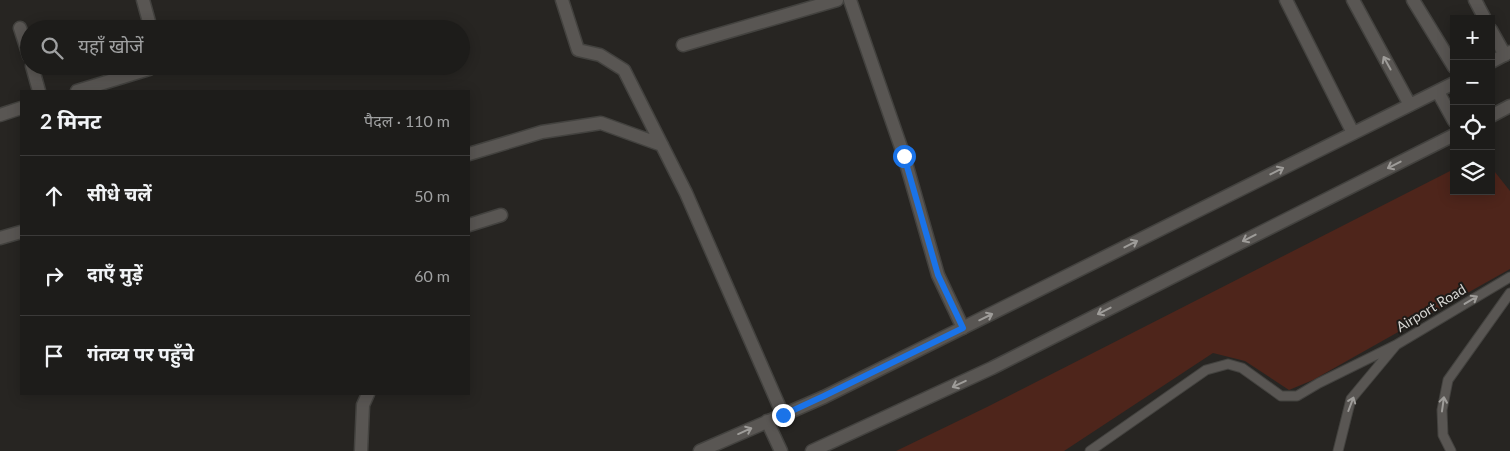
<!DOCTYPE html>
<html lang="hi">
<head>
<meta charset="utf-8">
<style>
	:root { --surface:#1d1c1a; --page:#2a2927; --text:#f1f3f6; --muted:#a0a1a2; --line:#3b3a39 }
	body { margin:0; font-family:Lato,"Noto Sans Devanagari",sans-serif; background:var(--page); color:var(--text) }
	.controls { position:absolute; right:15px; top:15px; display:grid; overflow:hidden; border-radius:0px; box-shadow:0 2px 12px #0003 }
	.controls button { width:45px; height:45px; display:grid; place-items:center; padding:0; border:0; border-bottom:1px solid var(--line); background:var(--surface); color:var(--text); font:25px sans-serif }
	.stop { position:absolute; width:15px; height:15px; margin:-11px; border:4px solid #1a73e8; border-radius:50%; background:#fff }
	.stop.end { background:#1a73e8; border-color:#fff; box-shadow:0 1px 5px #0008 }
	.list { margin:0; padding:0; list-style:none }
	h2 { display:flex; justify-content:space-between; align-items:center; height:65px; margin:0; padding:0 20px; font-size:21px }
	h2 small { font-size:16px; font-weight:400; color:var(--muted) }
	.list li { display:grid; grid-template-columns:32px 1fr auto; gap:15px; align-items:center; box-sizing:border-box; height:80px; padding:0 20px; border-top:1px solid var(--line) }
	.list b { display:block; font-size:19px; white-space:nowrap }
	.list em { font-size:16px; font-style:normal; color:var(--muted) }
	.icon { flex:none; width:28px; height:28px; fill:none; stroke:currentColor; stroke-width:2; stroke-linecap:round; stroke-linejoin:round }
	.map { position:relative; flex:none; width:1510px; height:451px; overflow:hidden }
	.search { position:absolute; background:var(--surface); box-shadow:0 2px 12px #0003; left:20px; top:20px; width:450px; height:55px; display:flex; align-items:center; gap:12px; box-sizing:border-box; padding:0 18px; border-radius:28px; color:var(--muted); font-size:19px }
	.panel { position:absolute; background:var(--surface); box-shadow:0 2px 12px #0003; left:20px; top:90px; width:450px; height:305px; border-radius:0px }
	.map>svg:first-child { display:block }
	.green { fill:#4e251b }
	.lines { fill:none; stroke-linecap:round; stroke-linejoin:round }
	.lane-casing { stroke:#43423f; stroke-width:11 }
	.street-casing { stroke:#43423f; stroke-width:15 }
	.secondary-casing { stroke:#43423f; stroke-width:15 }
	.lane { stroke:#595653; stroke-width:9 }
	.street { stroke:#595653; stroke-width:12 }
	.secondary { stroke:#595653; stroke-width:12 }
	.oneway { stroke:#9e9c99 }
	.route { stroke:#1a73e8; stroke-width:6 }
	.labels { text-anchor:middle; stroke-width:4; stroke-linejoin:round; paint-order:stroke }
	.street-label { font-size:14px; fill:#d6d5d2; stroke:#1d1b18 }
</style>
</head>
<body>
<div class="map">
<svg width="1510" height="451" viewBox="0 0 1510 451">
	<rect width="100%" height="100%" fill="#272522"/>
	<path class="green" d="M1491,167L1510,191V269L1313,380L1289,390L1245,361L1213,353L1064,451H896L987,407L1454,169V191H1491Z"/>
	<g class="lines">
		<g class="lane-casing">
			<path id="lane" d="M1090,451L1206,370L1228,364L1242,368L1281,396H1297L1319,383L1396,345
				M1338,451L1351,399L1396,345L1510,277
				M1451,451L1443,435L1442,410L1448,380L1510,293"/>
		</g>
		<g class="street-casing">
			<path id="street" d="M143,0L151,29
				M562,0L578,50L600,55L624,70L686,193L783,415
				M850,0L904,156L938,275L963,328
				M1286,0L1353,133
				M1475,0L1485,19
				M20,28L29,56
				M1491,30L1505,55
				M683,45L837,0
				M32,66L39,91
				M77,91L149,69L152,66
				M0,115L21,108
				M469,154L542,132L601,123L662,145
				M469,225L501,215
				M0,238L21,232
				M361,451L363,405L368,394"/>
		</g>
		<g class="secondary-casing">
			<path id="secondary" d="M1353,0L1410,105
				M1413,0L1454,67
				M1491,62L1510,52
				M1438,92L1454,121
				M1491,116L1510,106
				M767,421L781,451
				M700,451L824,397L1454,83
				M812,451L992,368L1454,135"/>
		</g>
		<use href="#lane" class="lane"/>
		<use href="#street" class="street"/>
		<use href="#secondary" class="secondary"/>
	</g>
	<defs><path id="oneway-shaft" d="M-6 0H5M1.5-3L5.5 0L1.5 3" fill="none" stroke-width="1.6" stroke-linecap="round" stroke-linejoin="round" transform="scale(1.25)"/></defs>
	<g class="oneway">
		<use href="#oneway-shaft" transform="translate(1387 63) rotate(-119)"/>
		<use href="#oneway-shaft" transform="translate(1394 165) rotate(153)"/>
		<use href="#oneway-shaft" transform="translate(1277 171) rotate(-27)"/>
		<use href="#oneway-shaft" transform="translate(1249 238) rotate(153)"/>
		<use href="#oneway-shaft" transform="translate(1131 244) rotate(-27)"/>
		<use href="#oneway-shaft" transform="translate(1471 300) rotate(-31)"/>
		<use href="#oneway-shaft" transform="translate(1104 311) rotate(153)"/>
		<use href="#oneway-shaft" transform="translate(986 317) rotate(-26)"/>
		<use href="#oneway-shaft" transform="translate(959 384) rotate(155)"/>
		<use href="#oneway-shaft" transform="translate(1351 404) rotate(-69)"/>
		<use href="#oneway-shaft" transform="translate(1443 404) rotate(-82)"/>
		<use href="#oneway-shaft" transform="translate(745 431) rotate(-24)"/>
	</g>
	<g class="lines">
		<path class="route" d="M783,415L824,396L963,328L938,275L904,156"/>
	</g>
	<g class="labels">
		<g class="street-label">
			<text transform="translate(1431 308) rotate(-31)" y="5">Airport Road</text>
		</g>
	</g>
</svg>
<div class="controls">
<button>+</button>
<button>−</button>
<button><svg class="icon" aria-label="locate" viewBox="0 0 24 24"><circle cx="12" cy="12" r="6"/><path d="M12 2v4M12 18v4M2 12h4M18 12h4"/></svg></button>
<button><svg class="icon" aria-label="layers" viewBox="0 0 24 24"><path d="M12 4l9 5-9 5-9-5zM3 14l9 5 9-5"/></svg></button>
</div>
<div class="stop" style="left:904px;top:156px"></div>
<div class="stop end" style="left:783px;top:415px"></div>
<div class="search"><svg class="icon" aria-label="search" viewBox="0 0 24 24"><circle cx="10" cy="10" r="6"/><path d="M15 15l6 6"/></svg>यहाँ खोजें</div>
<section class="panel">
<h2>2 मिनट<small>पैदल · 110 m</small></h2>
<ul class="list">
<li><svg class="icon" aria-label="ahead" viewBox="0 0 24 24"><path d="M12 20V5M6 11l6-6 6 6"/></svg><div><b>सीधे चलें</b></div><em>50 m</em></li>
<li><svg class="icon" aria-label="right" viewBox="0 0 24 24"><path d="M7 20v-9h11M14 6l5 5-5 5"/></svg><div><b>दाएँ मुड़ें</b></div><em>60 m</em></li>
<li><svg class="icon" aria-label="arrive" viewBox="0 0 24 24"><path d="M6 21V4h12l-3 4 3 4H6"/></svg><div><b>गंतव्य पर पहुँचे</b></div></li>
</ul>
</section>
</div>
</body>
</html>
